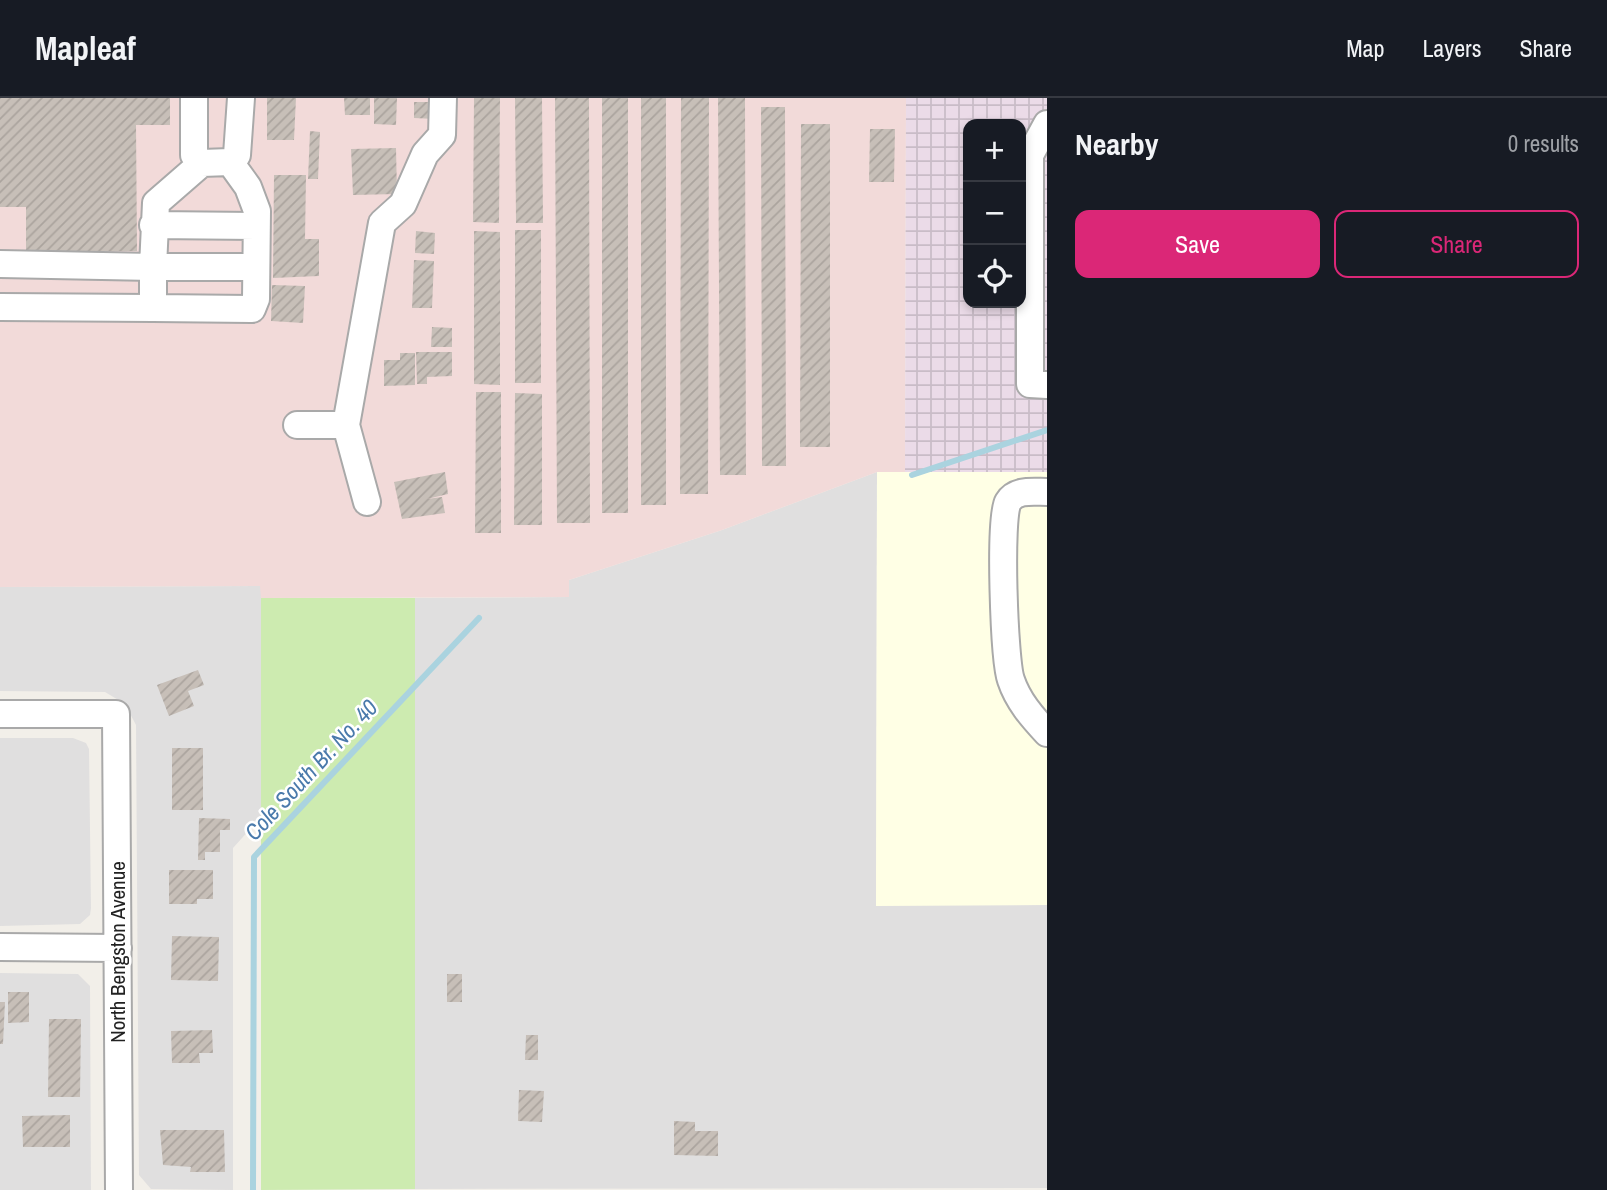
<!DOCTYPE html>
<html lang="en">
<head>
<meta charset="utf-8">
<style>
	:root { --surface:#171b24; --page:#20242c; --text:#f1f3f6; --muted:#9ea1a6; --line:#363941; --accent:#db2777 }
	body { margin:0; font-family:"Archivo Narrow",sans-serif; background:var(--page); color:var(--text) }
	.controls { position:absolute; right:21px; top:21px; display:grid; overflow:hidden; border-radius:14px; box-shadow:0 4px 10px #0003 }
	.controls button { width:63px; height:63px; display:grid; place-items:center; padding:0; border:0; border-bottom:2px solid var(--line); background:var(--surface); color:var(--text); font:35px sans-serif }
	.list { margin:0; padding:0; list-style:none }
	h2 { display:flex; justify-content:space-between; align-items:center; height:91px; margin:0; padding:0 28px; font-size:30px }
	h2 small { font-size:23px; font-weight:400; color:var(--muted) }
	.actions { display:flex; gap:14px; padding:21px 28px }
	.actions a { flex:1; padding:16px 0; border:2px solid var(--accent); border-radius:14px; text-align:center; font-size:24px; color:var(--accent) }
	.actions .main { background:var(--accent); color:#fff }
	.icon { flex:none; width:38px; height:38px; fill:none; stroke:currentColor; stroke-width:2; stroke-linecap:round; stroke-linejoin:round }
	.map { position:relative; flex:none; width:1047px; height:1092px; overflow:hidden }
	header { display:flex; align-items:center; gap:42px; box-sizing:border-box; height:98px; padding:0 35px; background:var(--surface); border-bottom:2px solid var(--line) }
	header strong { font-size:33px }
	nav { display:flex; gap:38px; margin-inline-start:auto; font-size:24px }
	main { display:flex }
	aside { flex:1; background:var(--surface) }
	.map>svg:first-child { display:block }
	.residential { fill:#e0dfdf }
	.commercial { fill:#f2dad9 }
	.industrial { fill:url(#industrial-grid); fill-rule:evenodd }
	.education { fill:#ffffe5 }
	.grass { fill:#cdebb0 }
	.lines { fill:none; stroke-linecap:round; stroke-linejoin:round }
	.stream { stroke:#aad3df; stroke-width:6 }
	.building { fill:url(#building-hatch) }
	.minor-casing { stroke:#a9a9a9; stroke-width:30 }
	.minor { stroke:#fff; stroke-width:26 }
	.labels { text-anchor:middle; stroke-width:5; stroke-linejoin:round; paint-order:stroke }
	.street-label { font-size:21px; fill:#222; stroke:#fff }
	.water-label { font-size:23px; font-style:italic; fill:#4a7aab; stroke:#fff }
</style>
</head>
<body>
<header>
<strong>Mapleaf</strong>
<nav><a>Map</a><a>Layers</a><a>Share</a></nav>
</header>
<main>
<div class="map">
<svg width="1047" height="1092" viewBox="0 0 1047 1092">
	<defs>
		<pattern id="industrial-grid" width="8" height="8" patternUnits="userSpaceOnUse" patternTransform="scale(1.75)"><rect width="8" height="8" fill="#ebdbe8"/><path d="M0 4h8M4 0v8" fill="none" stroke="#c9bcc7"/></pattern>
		<pattern id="building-hatch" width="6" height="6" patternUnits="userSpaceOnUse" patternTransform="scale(1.75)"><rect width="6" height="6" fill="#c7bfb8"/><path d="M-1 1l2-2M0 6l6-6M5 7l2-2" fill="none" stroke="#aba49e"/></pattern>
	</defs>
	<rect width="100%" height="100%" fill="#f2efe9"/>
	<path class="residential" d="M877,374L876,807H1047V1090L415,1091V500L569,499V482L722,432Z
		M261,488V719L233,750V1092L151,1091L139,1077L136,627L125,606L105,594L0,593V489Z
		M0,640H73L86,645L89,651L91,810L90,817L80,826L0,828Z
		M0,875L78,876L90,888L91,1092H0Z"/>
	<path class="commercial" d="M0,0H906L905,374H877L722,432L569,482V499L261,500L260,488L0,489Z"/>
	<path class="industrial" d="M906,0H1047V374H905ZM968,26H1021V205H968Z"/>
	<path class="education" d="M877,374H1047V807L876,808Z"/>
	<path class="grass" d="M261,500H415V1091L261,1092Z"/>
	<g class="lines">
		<path class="stream" d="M912,377L1047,332
			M253,1092L254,759L479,520"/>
	</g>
	<path class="building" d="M0,0H170V27H136L137,153L26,154V109H0Z
		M267,0H296L294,42H267Z
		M344,0H370V17H345Z
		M374,0H397L396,27L374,26Z
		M474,0H500L499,125L473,124Z
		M515,0H542L543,125H516Z
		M555,0H589L590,425H557Z
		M602,0H628V415H602Z
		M641,0H666V407H641Z
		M681,0H709L708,396H680Z
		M718,0H745L746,377H720Z
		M414,4H435V21L414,20Z
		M761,9H785L786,368H762Z
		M801,26H830V349H800Z
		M870,31H895L894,84H869Z
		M310,33L320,34L318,81H308Z
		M396,50L397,96L353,97L351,51Z
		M274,77H306L305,141H319V178L273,180Z
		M515,132H541V285H515Z
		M416,133L435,135L434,156L415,155Z
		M474,133L500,134V287L474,286Z
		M414,162L434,163L432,210H412Z
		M272,187L305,188L303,225L271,223Z
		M432,229L452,230V249H431Z
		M416,254H452V278L427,279V286H417Z
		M400,255H415V287L384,288V262H400Z
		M476,294H501V435H475Z
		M515,295L542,296V427H514Z
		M445,374L448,396L427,401L442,399L445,415L402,421L394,384Z
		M198,572L204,587L188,593L194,608L169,618L157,587Z
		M172,650H203V712H172Z
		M199,720L230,721V732H220V754H205V762H198Z
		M169,772H213V801H197V806H169Z
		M172,838L219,839L218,883L171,882Z
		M447,876H462V904H447Z
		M8,894H29V924L8,925Z
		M0,904H5L3,946H0Z
		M49,921H81L80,999H48Z
		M212,932L213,955H199L200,965H172L171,933Z
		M526,937H538V962H525Z
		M519,992L544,993L542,1024L518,1023Z
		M70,1017V1049H23L22,1018Z
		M674,1023L695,1024V1033H718V1058L674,1057Z
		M160,1032H224L225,1074H190L191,1069L163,1067Z"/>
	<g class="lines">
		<g class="minor-casing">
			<path id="minor" d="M194,0V57L202,65L230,64L237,57L241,0
				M1047,26L1030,57V286L1047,287
				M202,65L156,105L153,169H256
				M153,127L256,128
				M0,166L153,169V210L0,209
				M153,210L252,211L256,201L257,113L248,89L230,64
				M297,327H346
				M1047,394C1033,394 1016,391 1008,404C999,418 1004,563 1011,582C1018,603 1032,619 1047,635
				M367,404L346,327L382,125L403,106L425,56L442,37L443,0
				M0,616H116L119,1092
				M0,849L118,850"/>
		</g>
		<use href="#minor" class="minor"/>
	</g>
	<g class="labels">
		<g class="street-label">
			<text transform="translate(118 854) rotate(-90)" y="7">North Bengston Avenue</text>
		</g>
		<g class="water-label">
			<text transform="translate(311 672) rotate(-47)" y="8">Cole South Br. No. 40</text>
		</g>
	</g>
</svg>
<div class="controls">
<button>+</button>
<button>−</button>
<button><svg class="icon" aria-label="locate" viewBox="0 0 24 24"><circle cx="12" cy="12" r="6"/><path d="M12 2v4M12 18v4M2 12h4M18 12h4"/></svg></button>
</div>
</div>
<aside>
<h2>Nearby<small>0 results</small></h2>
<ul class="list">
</ul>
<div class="actions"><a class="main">Save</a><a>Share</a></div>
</aside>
</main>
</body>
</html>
